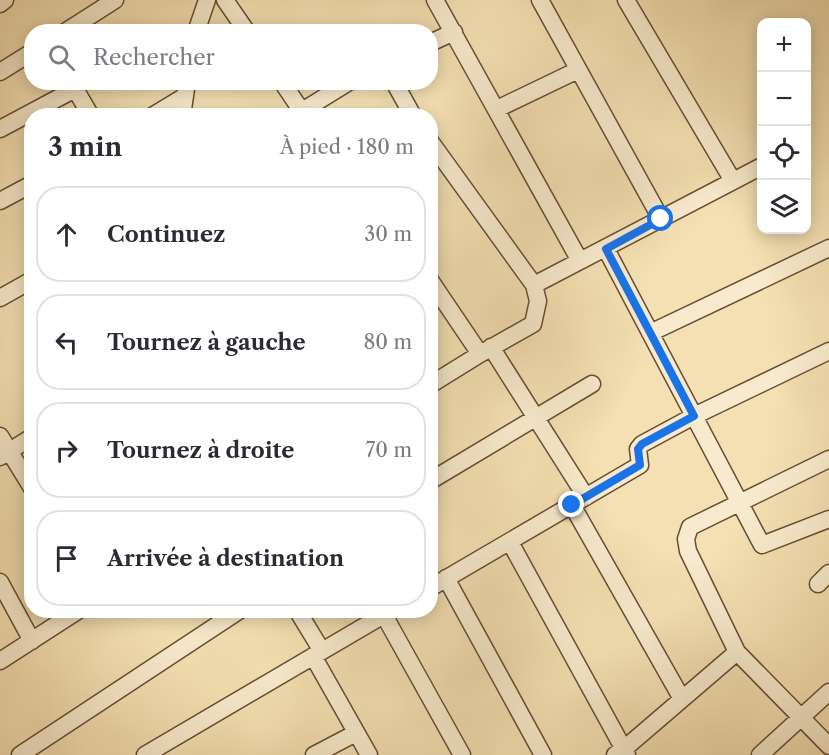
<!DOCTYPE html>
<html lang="fr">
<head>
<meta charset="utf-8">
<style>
	:root { --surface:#fff; --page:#f7f7f7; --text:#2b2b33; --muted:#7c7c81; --line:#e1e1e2 }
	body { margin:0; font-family:"Libre Caslon Text",serif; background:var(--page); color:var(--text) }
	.controls { position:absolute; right:18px; top:18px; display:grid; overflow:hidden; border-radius:12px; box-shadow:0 3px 15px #0003 }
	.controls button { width:54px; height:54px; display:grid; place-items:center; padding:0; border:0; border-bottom:2px solid var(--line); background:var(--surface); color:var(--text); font:30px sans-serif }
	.stop { position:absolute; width:18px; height:18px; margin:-14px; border:4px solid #1a73e8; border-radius:50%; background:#fff }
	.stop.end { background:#1a73e8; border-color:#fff; box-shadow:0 2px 6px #0008 }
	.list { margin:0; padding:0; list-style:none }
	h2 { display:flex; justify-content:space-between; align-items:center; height:78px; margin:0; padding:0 24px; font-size:26px }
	h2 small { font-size:20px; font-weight:400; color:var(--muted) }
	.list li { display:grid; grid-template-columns:39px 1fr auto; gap:18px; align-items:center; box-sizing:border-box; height:96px; margin:0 12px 12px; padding:0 12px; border:2px solid var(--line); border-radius:24px }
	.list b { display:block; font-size:22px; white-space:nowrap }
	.list em { font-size:20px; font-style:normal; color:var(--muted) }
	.icon { flex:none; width:33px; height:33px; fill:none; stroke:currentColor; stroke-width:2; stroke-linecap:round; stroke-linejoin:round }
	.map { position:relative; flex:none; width:829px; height:755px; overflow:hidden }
	.search { position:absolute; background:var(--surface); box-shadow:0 3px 15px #0003; left:24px; top:24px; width:414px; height:66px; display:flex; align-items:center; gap:15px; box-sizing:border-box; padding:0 21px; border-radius:24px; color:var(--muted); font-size:22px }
	.panel { position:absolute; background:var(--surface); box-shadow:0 3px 15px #0003; left:24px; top:108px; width:414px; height:510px; border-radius:24px }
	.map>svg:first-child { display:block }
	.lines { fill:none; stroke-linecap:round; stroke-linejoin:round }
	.minor-casing { stroke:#674d33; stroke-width:19 }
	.minor { stroke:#f8ebcd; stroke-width:16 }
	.route { stroke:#1a73e8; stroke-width:8 }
</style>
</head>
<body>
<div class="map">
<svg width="829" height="755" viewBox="0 0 829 755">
	<rect width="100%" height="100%" fill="#f4e0b2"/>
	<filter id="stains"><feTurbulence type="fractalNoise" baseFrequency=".00333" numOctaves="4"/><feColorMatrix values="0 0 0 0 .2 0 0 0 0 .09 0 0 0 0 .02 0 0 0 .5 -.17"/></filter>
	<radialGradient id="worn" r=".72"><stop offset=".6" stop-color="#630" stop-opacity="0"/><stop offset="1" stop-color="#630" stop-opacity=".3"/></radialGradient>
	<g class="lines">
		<g class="minor-casing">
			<path id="minor" d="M225,0L247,32
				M435,0L580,261
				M540,0L661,219
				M626,0L733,181
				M0,4L5,0
				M65,32L115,0
				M196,32L207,0
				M430,43L454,32
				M0,72L32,52
				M71,82L91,116
				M282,82L305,116
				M394,82L413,116
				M497,109L578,70
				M302,111L349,82
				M152,116L185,96
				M182,116L187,82
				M0,129L75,89
				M430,141L534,285L538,301L533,324L480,354L430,385
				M0,201L32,184
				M606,249L762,545L829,519
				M430,280L480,354
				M534,285L762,166
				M0,298L32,280
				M650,333L829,248
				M491,347L586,497
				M0,436L32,488
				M0,457L32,437
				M829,459L690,527L686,539L688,551L737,652L829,746
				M430,481L592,384
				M572,505L682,699
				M510,542L627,755
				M446,578L543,755
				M0,582L32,641
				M818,584L829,573
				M430,588L640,465L638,449L642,444L694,416L829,351
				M297,610L322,651
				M384,615L462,755
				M313,656L369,755
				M0,661L79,610
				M20,755L240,610
				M145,755L392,610
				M314,755L356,733
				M615,755L624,749L737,652
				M760,755L829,692"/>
		</g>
		<use href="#minor" class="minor"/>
	</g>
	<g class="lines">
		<path class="route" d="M572,505L640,465L638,449L642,444L694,416L606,249L661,219"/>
	</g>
	<rect width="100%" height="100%" filter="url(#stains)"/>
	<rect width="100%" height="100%" fill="url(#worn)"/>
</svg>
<div class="controls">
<button>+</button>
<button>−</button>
<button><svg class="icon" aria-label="locate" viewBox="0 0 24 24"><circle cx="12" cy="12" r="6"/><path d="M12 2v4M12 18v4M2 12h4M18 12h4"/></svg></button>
<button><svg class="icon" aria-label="layers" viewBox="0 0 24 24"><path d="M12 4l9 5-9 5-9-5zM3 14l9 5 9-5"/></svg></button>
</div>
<div class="stop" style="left:661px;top:219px"></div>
<div class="stop end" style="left:572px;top:505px"></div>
<div class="search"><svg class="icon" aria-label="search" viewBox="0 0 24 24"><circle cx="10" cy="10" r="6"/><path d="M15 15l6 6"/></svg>Rechercher</div>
<section class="panel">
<h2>3 min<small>À pied · 180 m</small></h2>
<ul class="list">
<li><svg class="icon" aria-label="ahead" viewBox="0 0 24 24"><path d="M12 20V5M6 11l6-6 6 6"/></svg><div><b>Continuez</b></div><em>30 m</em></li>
<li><svg class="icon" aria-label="left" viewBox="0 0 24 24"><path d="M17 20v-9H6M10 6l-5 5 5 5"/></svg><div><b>Tournez à gauche</b></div><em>80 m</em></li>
<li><svg class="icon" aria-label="right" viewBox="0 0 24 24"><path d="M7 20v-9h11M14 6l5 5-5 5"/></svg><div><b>Tournez à droite</b></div><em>70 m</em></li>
<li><svg class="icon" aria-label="arrive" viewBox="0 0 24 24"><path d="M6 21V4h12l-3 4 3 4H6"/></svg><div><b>Arrivée à destination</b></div></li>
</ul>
</section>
</div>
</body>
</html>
